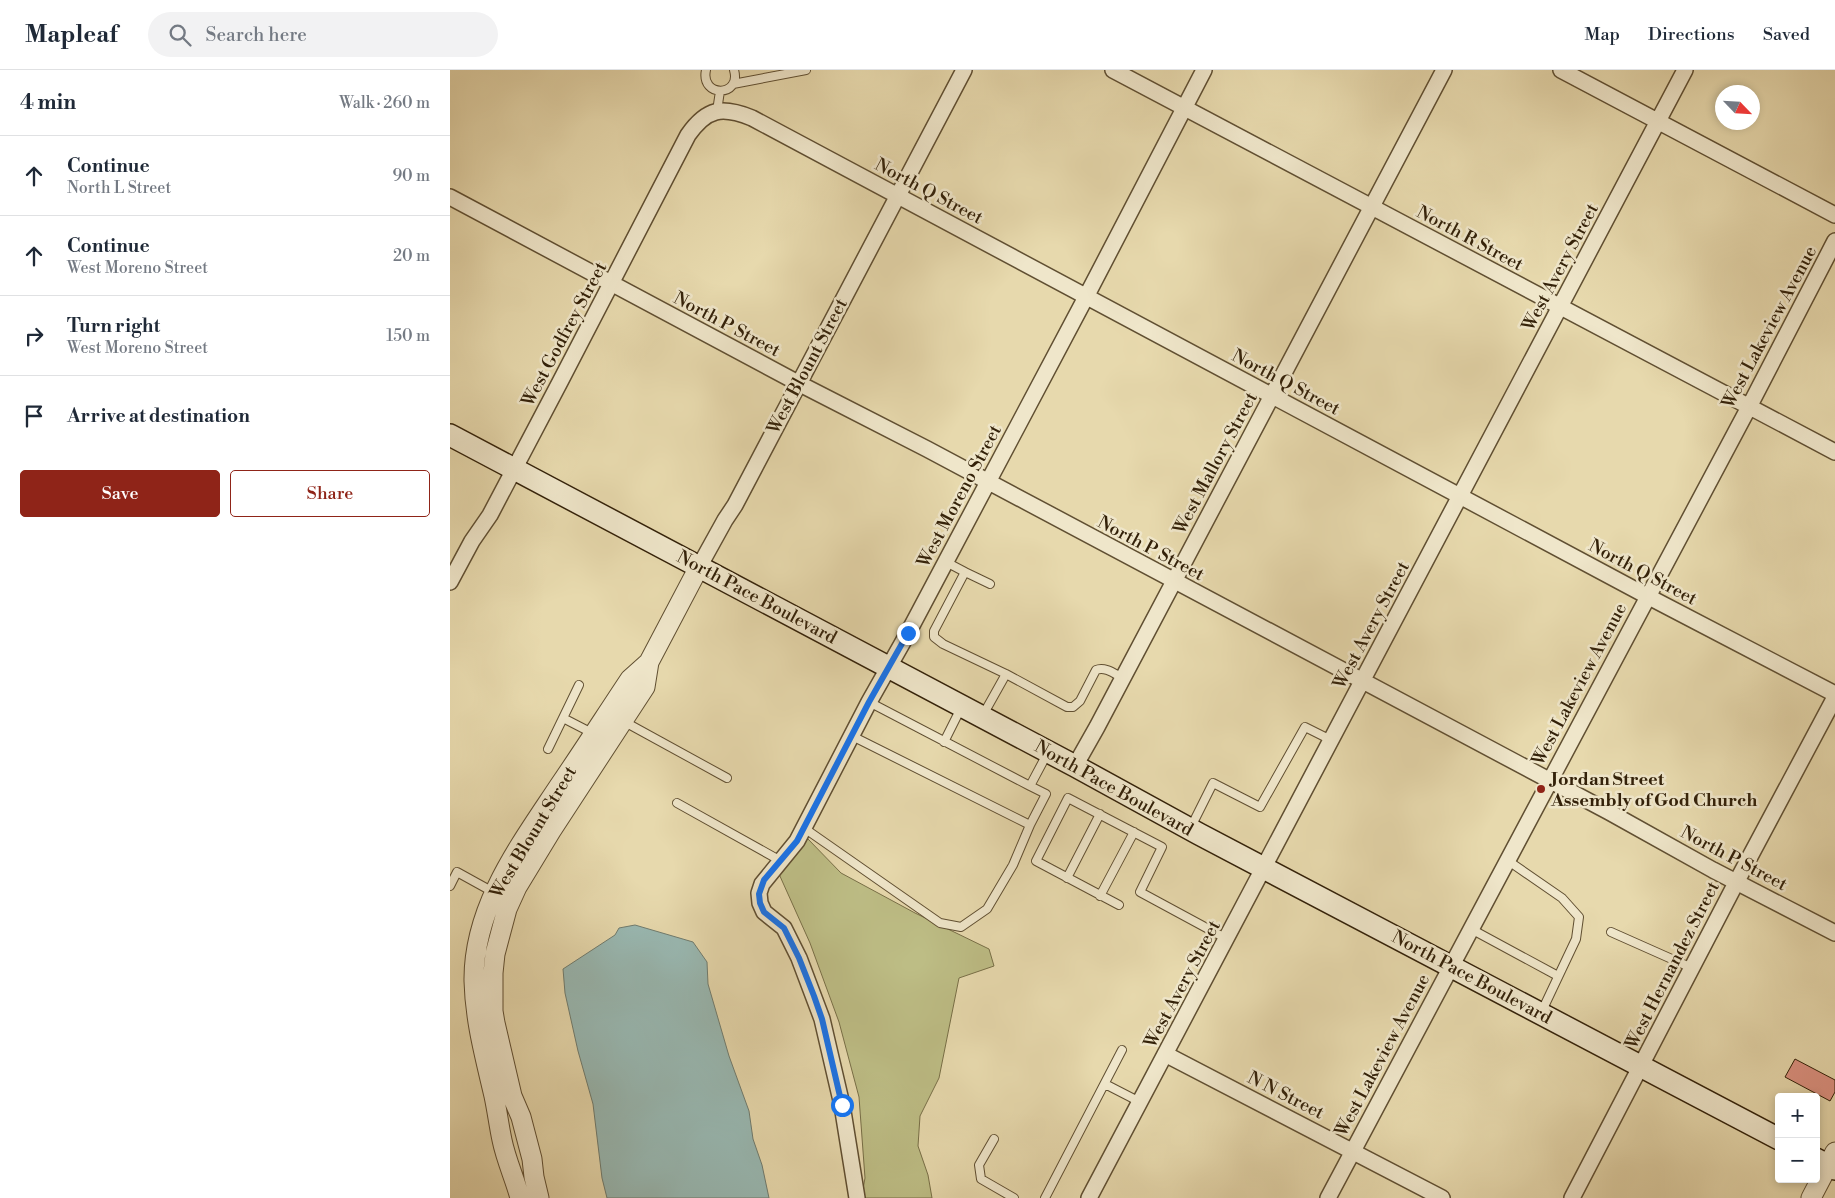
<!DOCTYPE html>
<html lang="en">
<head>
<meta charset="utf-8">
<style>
	:root { --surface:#fff; --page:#f2f2f3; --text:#1f2937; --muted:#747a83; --line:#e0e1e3; --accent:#8f2418 }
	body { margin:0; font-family:"Libre Bodoni",serif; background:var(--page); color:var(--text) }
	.controls { position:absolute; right:15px; bottom:15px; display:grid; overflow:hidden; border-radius:5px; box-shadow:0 2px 8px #0003 }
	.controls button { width:45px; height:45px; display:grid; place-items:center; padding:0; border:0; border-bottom:1px solid var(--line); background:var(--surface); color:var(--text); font:25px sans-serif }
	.compass { position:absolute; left:1265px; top:15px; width:45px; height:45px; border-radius:50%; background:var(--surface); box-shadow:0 2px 8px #0003; rotate:115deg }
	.stop { position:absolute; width:15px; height:15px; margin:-11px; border:4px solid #1a73e8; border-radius:50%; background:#fff }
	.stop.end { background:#1a73e8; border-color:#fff; box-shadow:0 1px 5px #0008 }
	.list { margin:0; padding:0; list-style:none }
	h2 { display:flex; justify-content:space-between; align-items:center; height:65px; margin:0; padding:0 20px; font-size:21px }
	h2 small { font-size:16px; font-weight:400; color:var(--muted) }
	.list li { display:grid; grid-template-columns:32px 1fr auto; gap:15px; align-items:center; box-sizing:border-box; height:80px; padding:0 20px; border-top:1px solid var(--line) }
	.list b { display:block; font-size:19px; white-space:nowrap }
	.list p { margin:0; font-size:16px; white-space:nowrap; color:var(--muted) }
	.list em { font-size:16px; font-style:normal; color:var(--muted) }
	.actions { display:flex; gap:10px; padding:15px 20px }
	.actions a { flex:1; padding:11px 0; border:1px solid var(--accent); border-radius:5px; text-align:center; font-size:18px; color:var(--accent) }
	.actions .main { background:var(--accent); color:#fff }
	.icon { flex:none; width:28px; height:28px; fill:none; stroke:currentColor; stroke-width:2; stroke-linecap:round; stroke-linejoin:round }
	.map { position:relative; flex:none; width:1385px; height:1128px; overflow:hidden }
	header { display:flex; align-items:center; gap:30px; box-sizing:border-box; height:70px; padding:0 25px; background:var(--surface); border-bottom:1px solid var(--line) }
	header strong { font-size:24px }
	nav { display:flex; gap:28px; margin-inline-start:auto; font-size:18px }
	.search { width:350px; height:45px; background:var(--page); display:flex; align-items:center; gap:12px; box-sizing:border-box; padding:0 18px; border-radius:28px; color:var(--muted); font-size:19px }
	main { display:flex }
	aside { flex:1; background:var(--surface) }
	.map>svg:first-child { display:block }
	.green { fill:#bdbd85; stroke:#786f47 }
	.water { fill:#99b9b3; stroke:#707c6f }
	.building { fill:#dd9282; stroke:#332109 }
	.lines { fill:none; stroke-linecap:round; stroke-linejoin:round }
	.service-casing { stroke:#604f32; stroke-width:10 }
	.minor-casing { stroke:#604f32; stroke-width:18 }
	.tertiary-casing { stroke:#604f32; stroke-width:21 }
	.secondary-casing { stroke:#332109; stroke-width:24 }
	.service { stroke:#efe6ca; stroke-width:8 }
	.minor { stroke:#efe6ca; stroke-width:15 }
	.tertiary { stroke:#efe6ca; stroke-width:19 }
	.secondary { stroke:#efe6ca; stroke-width:21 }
	.route { stroke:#1a73e8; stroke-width:6 }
	.poi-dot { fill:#8f2418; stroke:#efe6ca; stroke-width:2 }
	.labels { text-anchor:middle; stroke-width:5; stroke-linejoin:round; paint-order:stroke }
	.street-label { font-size:18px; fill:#332109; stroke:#efe6ca }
	.poi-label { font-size:18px; font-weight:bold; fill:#332109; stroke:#efe6ca; text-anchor:start }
</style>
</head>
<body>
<header>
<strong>Mapleaf</strong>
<div class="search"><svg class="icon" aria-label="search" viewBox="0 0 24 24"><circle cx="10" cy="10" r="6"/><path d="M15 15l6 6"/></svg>Search here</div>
<nav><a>Map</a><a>Directions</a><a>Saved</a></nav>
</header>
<main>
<aside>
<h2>4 min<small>Walk · 260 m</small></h2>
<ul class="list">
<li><svg class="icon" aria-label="ahead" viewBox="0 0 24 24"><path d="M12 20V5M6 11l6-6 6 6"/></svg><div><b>Continue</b><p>North L Street</p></div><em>90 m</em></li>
<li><svg class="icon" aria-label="ahead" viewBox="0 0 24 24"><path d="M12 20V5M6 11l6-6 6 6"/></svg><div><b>Continue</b><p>West Moreno Street</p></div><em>20 m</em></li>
<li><svg class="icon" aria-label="right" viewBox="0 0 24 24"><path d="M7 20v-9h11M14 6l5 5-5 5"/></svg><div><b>Turn right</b><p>West Moreno Street</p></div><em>150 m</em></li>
<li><svg class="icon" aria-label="arrive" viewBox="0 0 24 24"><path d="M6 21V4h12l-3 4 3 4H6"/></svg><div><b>Arrive at destination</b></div></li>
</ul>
<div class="actions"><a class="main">Save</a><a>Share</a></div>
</aside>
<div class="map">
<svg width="1385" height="1128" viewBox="0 0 1385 1128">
	<rect width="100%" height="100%" fill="#e7d9ad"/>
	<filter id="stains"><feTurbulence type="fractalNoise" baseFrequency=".004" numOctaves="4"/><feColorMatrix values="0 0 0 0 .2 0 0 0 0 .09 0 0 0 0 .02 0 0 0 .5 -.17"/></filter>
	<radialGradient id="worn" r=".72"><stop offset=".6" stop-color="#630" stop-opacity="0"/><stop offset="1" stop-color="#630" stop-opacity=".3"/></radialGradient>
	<path class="green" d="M357,768L391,803L465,843L539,879L544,896L509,908L489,1008L470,1046L468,1076L478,1105L482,1128H414L413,1119L415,1108L409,1027L389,952L360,873L329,804L353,776Z"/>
	<path class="water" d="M185,855L243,872L257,892L258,914L279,986L299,1041L303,1069L312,1095L319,1128H157L152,1108L143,1034L128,981L115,923L113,899L165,865L169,858Z"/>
	<path class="building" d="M1345,989L1385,1010V1022L1380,1031L1335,1007Z"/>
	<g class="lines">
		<g class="service-casing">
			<path id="service" d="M256,0C250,28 292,27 284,0
				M283,14L356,0
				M267,41L270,21
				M496,492L515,502L484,561V567L493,574L556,604
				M515,502L540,514
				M419,632L580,716L597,684
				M533,645L556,604L617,637H623L630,631L646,600C655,596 665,604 673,608
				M113,648L144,664
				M173,651L277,708
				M402,666L580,755L596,724L580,716
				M494,672L511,638
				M98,679L129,615
				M227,733L331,791
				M741,757L763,713L810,737L855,657L881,670
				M354,758L490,853L511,857L537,839L563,795L580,755
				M1057,790L1112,828L1129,847L1126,869L1091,943
				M617,808L650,744
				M0,816L7,802L45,823
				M650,826L684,762
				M669,835L586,791L618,728L712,777L690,822L777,869
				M1021,859L1108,906
				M1161,862L1242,898
				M655,1014L690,1032
				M544,1069L529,1095L531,1109L564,1128
				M595,1128L672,980"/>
		</g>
		<g class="minor-casing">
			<path id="minor" d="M663,0L1385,382
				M1111,0L1385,145
				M0,127L348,313L477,379L1159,742L1263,800L1385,863
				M249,497L275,450L285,435L514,0
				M0,512L22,471L40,445L110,312L238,65C257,38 272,36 302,48L1197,526L1385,624
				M625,696L647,657L994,0
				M715,984L992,1128
				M407,1128L392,1035L372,949L349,888L334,858L314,842L310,833L309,823L312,814L347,771L419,632L458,563L636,227L754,0
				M639,1128L1235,0
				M878,1128L1299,337L1385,171
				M1122,1128L1287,811L1385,627"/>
		</g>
		<g class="tertiary-casing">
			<path id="tertiary" d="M70,1128C65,1109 56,1090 52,1070C49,1056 47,1040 44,1026C35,987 25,951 24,911C23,837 70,775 109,716C133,681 156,645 180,609L199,592
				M89,1128L84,1107L82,1089L71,1047L62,1026L45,953L43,941V903L45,884L57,839L67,817L101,761L195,617L199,592L249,497
				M1361,1128L1385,1082"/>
		</g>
		<g class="secondary-casing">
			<path id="secondary" d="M0,365L625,696L749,764L1329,1069
				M1366,1089L1385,1099"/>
		</g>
		<use href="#service" class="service"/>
		<use href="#minor" class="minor"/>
		<use href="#tertiary" class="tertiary"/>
		<use href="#secondary" class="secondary"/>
	</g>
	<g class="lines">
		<path class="route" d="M392,1035L372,949L364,926L349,888L334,858L314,842L310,833L309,824L314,810L347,771L419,632L458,563"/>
	</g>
	<circle class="poi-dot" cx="1091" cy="719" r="5"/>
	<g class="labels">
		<g class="street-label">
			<text transform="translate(479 121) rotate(28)" y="6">North Q Street</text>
			<text transform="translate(1020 168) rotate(28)" y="6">North R Street</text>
			<text transform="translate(1110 197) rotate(-62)" y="6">West Avery Street</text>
			<text transform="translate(277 254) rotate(28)" y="6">North P Street</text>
			<text transform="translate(1319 257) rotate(-62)" y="6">West Lakeview Avenue</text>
			<text transform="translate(114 264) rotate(-62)" y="6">West Godfrey Street</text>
			<text transform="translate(357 296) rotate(-62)" y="6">West Blount Street</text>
			<text transform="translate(836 312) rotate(28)" y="6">North Q Street</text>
			<text transform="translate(765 393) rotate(-62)" y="6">West Mallory Street</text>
			<text transform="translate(509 426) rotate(-62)" y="6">West Moreno Street</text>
			<text transform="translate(701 478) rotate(28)" y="6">North P Street</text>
			<text transform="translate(1193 502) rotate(28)" y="6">North Q Street</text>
			<text transform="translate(307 527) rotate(28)" y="6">North Pace Boulevard</text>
			<text transform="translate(921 555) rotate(-62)" y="6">West Avery Street</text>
			<text transform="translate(1129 614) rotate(-62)" y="6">West Lakeview Avenue</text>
			<text transform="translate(664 718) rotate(29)" y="6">North Pace Boulevard</text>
			<text transform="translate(83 762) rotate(-59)" y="6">West Blount Street</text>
			<text transform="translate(1284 788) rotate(28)" y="6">North P Street</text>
			<text transform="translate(1222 895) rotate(-63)" y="6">West Hernandez Street</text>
			<text transform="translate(1022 907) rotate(28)" y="6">North Pace Boulevard</text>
			<text transform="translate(732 914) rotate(-62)" y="6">West Avery Street</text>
			<text transform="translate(932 985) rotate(-62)" y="6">West Lakeview Avenue</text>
			<text transform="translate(836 1025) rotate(27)" y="6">N N Street</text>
		</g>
		<g class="poi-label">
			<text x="1101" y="715">Jordan Street<tspan x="1101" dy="21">Assembly of God Church</tspan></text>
		</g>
	</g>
	<rect width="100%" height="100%" filter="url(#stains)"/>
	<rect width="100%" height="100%" fill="url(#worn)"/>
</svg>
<div class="controls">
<button>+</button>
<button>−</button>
</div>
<svg class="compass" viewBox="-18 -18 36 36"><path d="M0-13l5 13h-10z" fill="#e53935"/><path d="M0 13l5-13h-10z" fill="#747a83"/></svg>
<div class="stop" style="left:392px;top:1035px"></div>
<div class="stop end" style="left:458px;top:563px"></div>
</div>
</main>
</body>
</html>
